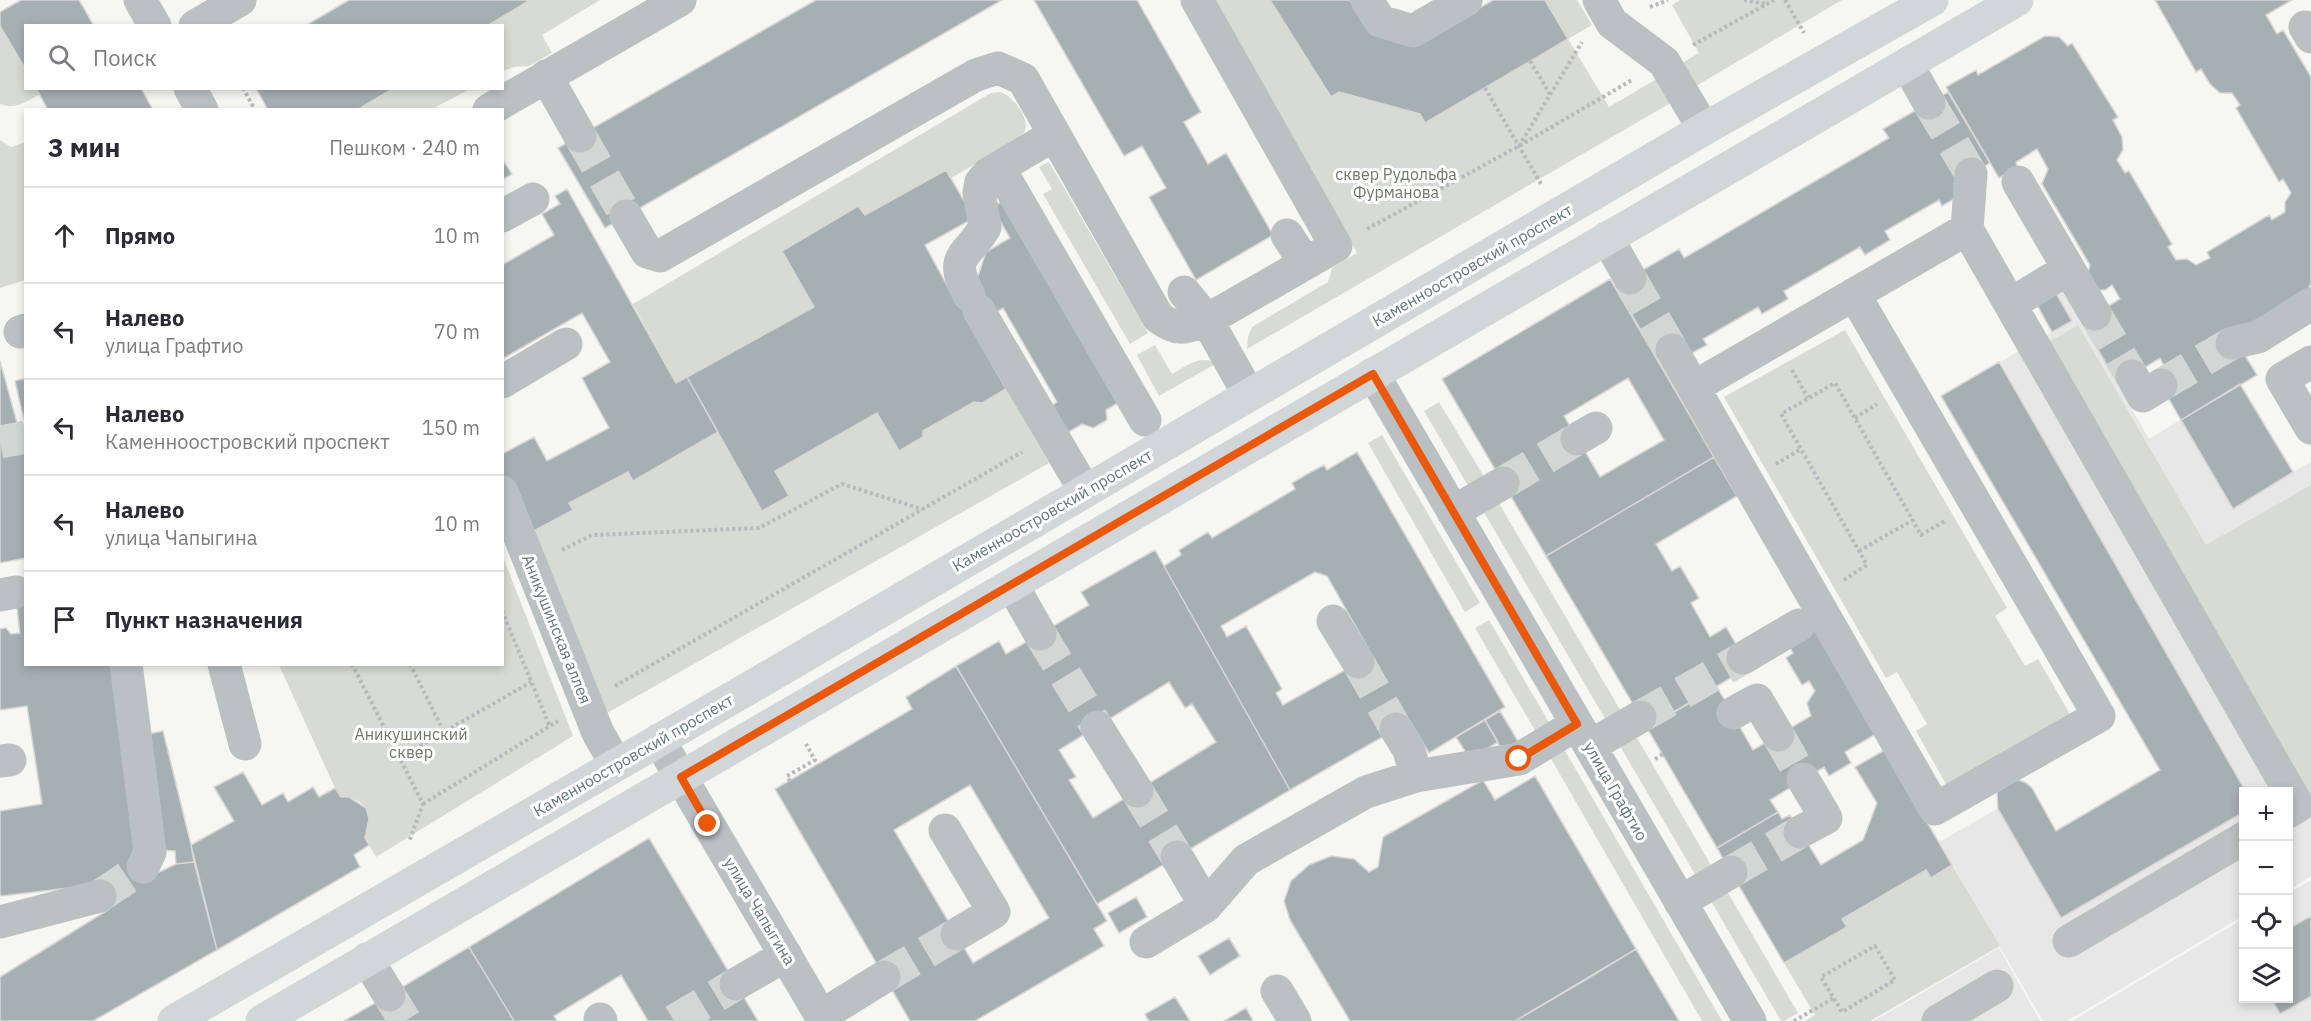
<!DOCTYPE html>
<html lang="ru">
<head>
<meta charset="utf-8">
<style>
	:root { --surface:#fff; --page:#f2f2f3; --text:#2b2b33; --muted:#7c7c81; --line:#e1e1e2 }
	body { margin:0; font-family:"IBM Plex Sans",sans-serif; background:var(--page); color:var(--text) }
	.controls { position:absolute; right:18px; bottom:18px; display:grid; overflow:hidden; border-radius:0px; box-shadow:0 3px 9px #0003 }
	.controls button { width:54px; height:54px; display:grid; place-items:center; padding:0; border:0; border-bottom:2px solid var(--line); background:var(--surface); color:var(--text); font:30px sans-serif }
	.stop { position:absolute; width:18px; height:18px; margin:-14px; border:4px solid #ea580c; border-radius:50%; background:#fff }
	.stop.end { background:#ea580c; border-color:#fff; box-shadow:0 2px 6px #0008 }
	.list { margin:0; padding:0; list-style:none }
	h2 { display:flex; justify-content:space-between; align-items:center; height:78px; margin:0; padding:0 24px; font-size:26px }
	h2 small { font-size:20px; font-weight:400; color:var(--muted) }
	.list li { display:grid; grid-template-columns:39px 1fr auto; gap:18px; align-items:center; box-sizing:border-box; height:96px; padding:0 24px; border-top:2px solid var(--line) }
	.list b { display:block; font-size:22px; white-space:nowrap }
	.list p { margin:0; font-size:20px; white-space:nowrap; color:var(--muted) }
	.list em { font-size:20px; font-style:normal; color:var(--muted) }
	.icon { flex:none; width:33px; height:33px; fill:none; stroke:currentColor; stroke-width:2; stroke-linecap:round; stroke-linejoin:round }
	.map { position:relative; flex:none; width:2311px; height:1021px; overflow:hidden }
	.search { position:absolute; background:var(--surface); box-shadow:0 3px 9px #0003; left:24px; top:24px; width:480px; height:66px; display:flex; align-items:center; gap:15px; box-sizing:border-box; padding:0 21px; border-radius:0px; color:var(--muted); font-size:22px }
	.panel { position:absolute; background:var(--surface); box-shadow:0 3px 9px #0003; left:24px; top:108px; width:480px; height:558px; border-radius:0px }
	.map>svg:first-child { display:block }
	.built { fill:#e7e7e7 }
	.green { fill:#d7dbd3 }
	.building { fill:#a6afb2; stroke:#d8d7d6; stroke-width:1.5; fill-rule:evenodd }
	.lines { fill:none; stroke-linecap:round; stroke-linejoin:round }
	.minor-tunnel { stroke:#d2d6d5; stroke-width:33; stroke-dasharray:33 16; stroke-linecap:butt }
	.path { stroke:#b6babc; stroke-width:4; stroke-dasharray:3 3; stroke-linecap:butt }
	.minor { stroke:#bbc1c3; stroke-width:33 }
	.major { stroke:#d1d6d8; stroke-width:33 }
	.route { stroke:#ea580c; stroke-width:8 }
	.labels { text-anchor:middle; stroke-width:6; stroke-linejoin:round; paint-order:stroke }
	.park-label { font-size:16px; fill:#6f7966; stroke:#fff }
	.street-label { font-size:16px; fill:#64777c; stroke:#fff }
</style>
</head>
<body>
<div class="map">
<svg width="2311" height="1021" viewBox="0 0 2311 1021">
	<rect width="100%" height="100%" fill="#f6f6f3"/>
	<path class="built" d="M2061,286L2149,439L2240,384L2293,472L2311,462V876L2289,890L2288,792H2244L2243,916L2067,1021H2043L1939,842L1997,809V792L2032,788L2056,830L2160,770L1941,396L2052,332L2035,301Z
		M2311,880V1021H2072L2243,919L2244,998H2288L2289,893Z
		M1999,948L2040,1021H1874Z"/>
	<path class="green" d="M530,0H600L542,35L552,53L529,66L514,67L503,71L502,26H487Z
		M1215,0H1270L1330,97L1339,92L1420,114L1425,122L1568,39L1545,0H1577L1592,25L1568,39L1609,107L1660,77L1674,101L1247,349L1248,337L1252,327L1328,282L1332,268L1357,253Z
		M1680,0H1842L1696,86L1682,63L1699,53L1672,5Z
		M0,26L25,70L26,88L36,89L40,94C26,102 16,110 0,104Z
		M394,89H470L432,109L357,110Z
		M1001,92C1013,98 1029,115 1025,130C1024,133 1021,136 1019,139L951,178L945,170L865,215L858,207L782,251L814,307L676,383L633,304L991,93Z
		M0,140L11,147L26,142L25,280L0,288Z
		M1049,162L1148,333L1130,344L1043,194L1052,189L1039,167Z
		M2078,325L2206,545L2311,485V797L2049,342Z
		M1845,330L2007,608L1995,616L2025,666L2038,659L2071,716L1947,786L1916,731L1927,724L1897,672L1886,678L1724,397Z
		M1155,345L1172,374C1189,365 1198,355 1217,363L1159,396L1137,355Z
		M1006,389L1049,463L602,716L532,532L573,510L569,503L628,472L633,480L718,432L762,510L789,495L775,471L877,413L899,451L923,437V431L974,402L982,403Z
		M1439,402L1486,480L1470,489L1424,411Z
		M1382,435L1480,603L1465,612L1368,443Z
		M1497,500L1622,713L1607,722L1482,509Z
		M503,557L573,736L376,857L365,838C373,816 367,797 341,797L335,788L279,665L502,664Z
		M1489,620L1550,724L1536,732L1475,628Z
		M1633,731L1715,872L1699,881L1617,741Z
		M1564,749L1722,1021H1702L1550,757Z
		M1952,865L2000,946L1870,1021H1805L1815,1015L1784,963L1847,927L1842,919L1926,870L1932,878Z
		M1724,886L1798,1013L1784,1021H1781L1708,896Z"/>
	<path class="building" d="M21,0H79L94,26H26V70L0,26V12Z
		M349,0H530L487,26H305Z
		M816,0H1002L605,228L558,148Z
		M1034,0H1137L1201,112L1184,122L1208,164L1226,153L1273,235L1196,280L1149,197L1166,188L1142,146L1124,156Z
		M1270,0H1350L1369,31L1419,44L1493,0H1545L1568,39L1425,123L1420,114L1339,92L1331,97Z
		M2155,0H2292L2266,15L2277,34L2283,30L2311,77V285L2309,286L2311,291L2241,349L2257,375L2181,420L2154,373L2164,366L2160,358L2118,384L2082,322L2120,299L2112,285L2105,290H2099L2088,272L2090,265L2042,184L2048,169L2037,149L2016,162L2017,167L1999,178L1946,87L1976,70L1978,75L2045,36L2059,37L2068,46L2072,43L2118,117L2113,120L2122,137L2123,150L2117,160L2125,173L2129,171L2172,244L2168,247L2176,260L2187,259L2196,265L2210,258L2207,252L2269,215L2272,220L2285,212V202L2291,193L2283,179L2279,182L2236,108L2240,105L2232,93H2220L2210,84L2201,69L2196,72Z
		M36,88H141L153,110H48Z
		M256,88H394L357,110H268Z
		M1948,92L1990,163L1954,184L1961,195L1942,206L1939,200L1885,231L1890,240L1865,255L1860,247L1784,291L1788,299L1769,310L1762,314L1758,307L1703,339L1707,345L1690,354L1684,343L1657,358L1615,286L1679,249L1684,258L1889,138L1883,129Z
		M502,159L512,174L502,180Z
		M946,170L974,218L925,245L956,302L977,279L986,252L1010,238L992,207L1005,200L1118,403L1106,410L1107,420L1093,428L1082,424L1067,433L1051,406L1057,402L1003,308L995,313L966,318L1006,389L982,403L974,402L923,431V437L899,451L877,413L775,471L789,496L762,511L687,377L814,307L782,251L858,206L865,215Z
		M567,189L676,383L687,377L718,432L633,481L628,472L569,503L573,510L532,532L502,476V454L534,437L547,461L609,428L582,378L610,362L582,313L502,359V265L554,235L542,214L560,204L555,196Z
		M1610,279L1714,457L1546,556L1442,379ZM1628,378L1664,440L1600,477L1564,416Z
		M2054,290L2072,321L2052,332L2035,301Z
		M0,361L19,430L0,433Z
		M1999,362L2246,792H2244V812L2061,918L1998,809L1997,792L2017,779L2026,783L2032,788L2056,831L2160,770L1941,396Z
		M26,378V419L24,420L15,381Z
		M2240,384L2293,472L2233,509L2181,420Z
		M26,428V558L0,563V433Z
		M1357,452L1505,707L1429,753L1410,721L1290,790L1164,566L1181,555L1179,550L1208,532L1212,538L1295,489L1292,483L1309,473L1324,465L1327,470ZM1315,572L1327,576L1372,655L1283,705L1276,693L1282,689L1246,626L1227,637L1221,626Z
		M1714,457L1737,496L1656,544L1672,571L1680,566L1699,598L1691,603L1710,637L1726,627L1749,667L1647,728L1546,556Z
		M1155,550L1290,790L1097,904L956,666L999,641L1006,654L1089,605L1081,592ZM1169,682L1185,708L1192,704L1216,742L1093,818L1069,780L1076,777L1059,750Z
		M26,579V664H112L149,877L176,864L194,862L217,950L93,1021H0V977L108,910L93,885L2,896L0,895V811L42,804L27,706L0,710V629L6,628L11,634L20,633L14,581Z
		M1815,628L1876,734L1845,752L1851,763L1829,776L1824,767L1770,800L1778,812L1717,848L1647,728L1717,687L1753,750L1811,716L1807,703L1815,691L1809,681L1802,685L1786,658L1793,653L1788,644Z
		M956,666L1107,921L1094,929L1104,946L975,1021H910L775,789L912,709L906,697ZM970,785L1049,918L973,963L894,830Z
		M1500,711L1519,743L1503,752L1485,720Z
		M1485,720L1498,742L1470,759L1456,737Z
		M163,731L191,845L194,862L176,864L175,851L162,850L144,735Z
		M1885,750L1952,865L1931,878L1926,870L1842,919L1847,927L1784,963L1717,848L1778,812L1782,819L1790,815L1821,865L1863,840L1877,803L1855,767Z
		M243,772L262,805L283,793L288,802L313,787L319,797L335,788L341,797H349L366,808L369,819L365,838L369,845L354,855L360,867L217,950L191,845L234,821L214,787Z
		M1535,776L1636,949L1515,1021H1350L1290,920L1284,901L1291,881L1309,865L1331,856L1354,859L1369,872L1378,867L1383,837L1483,780L1495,800Z
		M649,838L758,1021H648L621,975L554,1016L557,1021H514L469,947Z
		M1136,897L1147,917L1119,933L1108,913Z
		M2311,916V999L2310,997L2280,1014L2271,998H2288V929Z
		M1229,938L1240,956L1210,975L1198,956Z
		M469,947L514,1021H344L389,995Z
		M1636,949L1679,1021H1515L1582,982Z
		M1175,997L1190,1021H1149L1145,1014Z
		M1246,1008L1253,1021H1224Z"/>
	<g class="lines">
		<path class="minor-tunnel" d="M1929,103L1971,174
			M580,136L626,216
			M1630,278L1672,350
			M2095,314L2132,376
			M2161,385L2232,343
			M0,442L26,437
			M1503,483L1577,439
			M1040,634L1097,727
			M1358,662L1396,729
			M1640,717L1743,658
			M1778,735L1803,779
			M1137,791L1177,857
			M1731,872L1800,832
			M100,896L143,867
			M884,977L957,934
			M389,995L405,1021
			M674,1021L736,984"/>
		<path class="path" d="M1744,0L1766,4
			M1785,0L1804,33
			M1650,7L1668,0
			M1693,45L1774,0
			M1530,61L1550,94
			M243,88L255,110
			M1485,88L1541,184
			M1519,146L1582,42
			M1367,229L1519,146L1632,80
			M1792,370L1808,398
			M1855,418L1877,404
			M1776,464L1801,449
			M562,550L592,535L759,528L842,484L922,509
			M1859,551L1913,520
			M1844,580L1867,565L1781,414L1835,383L1921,535L1945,521
			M502,611L550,727
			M352,664L423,804L409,842
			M410,664L444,732
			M615,686L1022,452
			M399,758L531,682
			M1655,759L1663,754
			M790,781L787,776L815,760L806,744
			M423,804L558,721
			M1875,946L1895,980L1842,1012L1821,977Z
			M1794,1021L1834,998"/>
		<path class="minor" d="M140,0L155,26
			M1367,0L1380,21L1413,31L1466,0
			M1599,0L1612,23L1664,62L1704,129
			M195,26L240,0
			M2305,27L2311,37
			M1907,64L1929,103
			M546,76L580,136
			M190,88L202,110
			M489,110L680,0
			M999,168L1145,420
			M1971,174L1967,229L2298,806L2288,812
			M2018,182L2095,314
			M502,216L533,199
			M626,216L647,252L660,256L976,75L998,68L1023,79L1158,317C1178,332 1184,328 1207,320L1336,246L1197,0
			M1287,235L1305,263
			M1607,238L1630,278
			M1184,292L1207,320L1249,395
			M969,295C947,255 968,257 985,227L979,193L981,182L988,174L1054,135
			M2011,304L2068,269
			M979,311L1085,491
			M20,332L26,330
			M2232,343L2258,337L2311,304
			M1672,350L1935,809L2099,716L1854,294
			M2311,362L2282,379L2311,428
			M1373,374L1750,1021
			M2132,376L2143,396L2161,385
			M502,382L566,344
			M1694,387L1967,229
			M1577,439L1596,428
			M502,492L598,733L616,764
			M1453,512L1503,483
			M1012,585L1040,634
			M0,595L16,592
			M1333,621L1358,662
			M1743,658L1799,625
			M126,664L150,852L143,867
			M224,664L245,744
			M1733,713L1757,700L1778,735
			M1097,727L1137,791
			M1396,729L1409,750L1416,776
			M659,740L824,1021
			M1590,746L1640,717
			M0,761L10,760
			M945,830L994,912L957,934
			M1800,832L1826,818L1803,779
			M1177,857L1206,906
			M1680,902L1731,872
			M0,922L100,896
			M2069,941L2244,838
			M1146,942L1206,906L1246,860L1366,792L1416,776L1519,759L1577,724
			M367,959L389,995
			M736,984L786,955
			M1277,991L1295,1021
			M821,1016L884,977
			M600,1019L601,1021
			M1938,1021L1997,986"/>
		<path class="major" d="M174,1021L751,687L1704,129L1932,0
			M262,1021L2017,0"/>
	</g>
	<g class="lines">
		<path class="route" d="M708,824L681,777L1373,374L1577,724L1519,759"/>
	</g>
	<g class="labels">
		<g class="park-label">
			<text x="1396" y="180">сквер Рудольфа<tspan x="1396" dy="18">Фурманова</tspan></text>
			<text x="411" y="740">Аникушинский<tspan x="411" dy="18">сквер</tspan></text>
		</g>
		<g class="street-label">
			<text transform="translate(1472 265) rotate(-30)" y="6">Каменноостровский проспект</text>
			<text transform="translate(1052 510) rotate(-30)" y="6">Каменноостровский проспект</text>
			<text transform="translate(557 629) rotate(68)" y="6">Аникушинская аллея</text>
			<text transform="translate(633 755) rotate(-30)" y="6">Каменноостровский проспект</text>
			<text transform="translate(1616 791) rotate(60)" y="6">улица Графтио</text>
			<text transform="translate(760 911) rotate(59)" y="6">улица Чапыгина</text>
		</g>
	</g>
</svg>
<div class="controls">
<button>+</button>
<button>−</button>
<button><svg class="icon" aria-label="locate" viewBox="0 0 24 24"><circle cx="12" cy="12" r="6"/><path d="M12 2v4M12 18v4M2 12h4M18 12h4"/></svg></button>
<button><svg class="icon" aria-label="layers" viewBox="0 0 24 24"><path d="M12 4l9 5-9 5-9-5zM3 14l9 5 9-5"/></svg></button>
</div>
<div class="stop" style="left:1519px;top:759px"></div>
<div class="stop end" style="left:708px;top:824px"></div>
<div class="search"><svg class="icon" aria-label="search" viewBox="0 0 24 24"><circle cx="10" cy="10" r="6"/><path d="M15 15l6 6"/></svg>Поиск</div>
<section class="panel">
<h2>3 мин<small>Пешком · 240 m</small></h2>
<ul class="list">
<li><svg class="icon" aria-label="ahead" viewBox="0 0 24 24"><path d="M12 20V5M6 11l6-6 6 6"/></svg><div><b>Прямо</b></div><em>10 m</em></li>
<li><svg class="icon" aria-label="left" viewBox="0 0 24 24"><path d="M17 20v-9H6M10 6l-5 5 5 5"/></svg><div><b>Налево</b><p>улица Графтио</p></div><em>70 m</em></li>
<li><svg class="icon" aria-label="left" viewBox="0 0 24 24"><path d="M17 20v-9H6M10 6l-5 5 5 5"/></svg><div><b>Налево</b><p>Каменноостровский проспект</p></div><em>150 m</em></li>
<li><svg class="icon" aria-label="left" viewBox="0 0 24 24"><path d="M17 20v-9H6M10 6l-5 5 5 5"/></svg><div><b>Налево</b><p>улица Чапыгина</p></div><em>10 m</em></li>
<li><svg class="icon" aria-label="arrive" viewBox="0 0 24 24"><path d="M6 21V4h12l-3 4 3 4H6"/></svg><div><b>Пункт назначения</b></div></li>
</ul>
</section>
</div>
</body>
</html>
